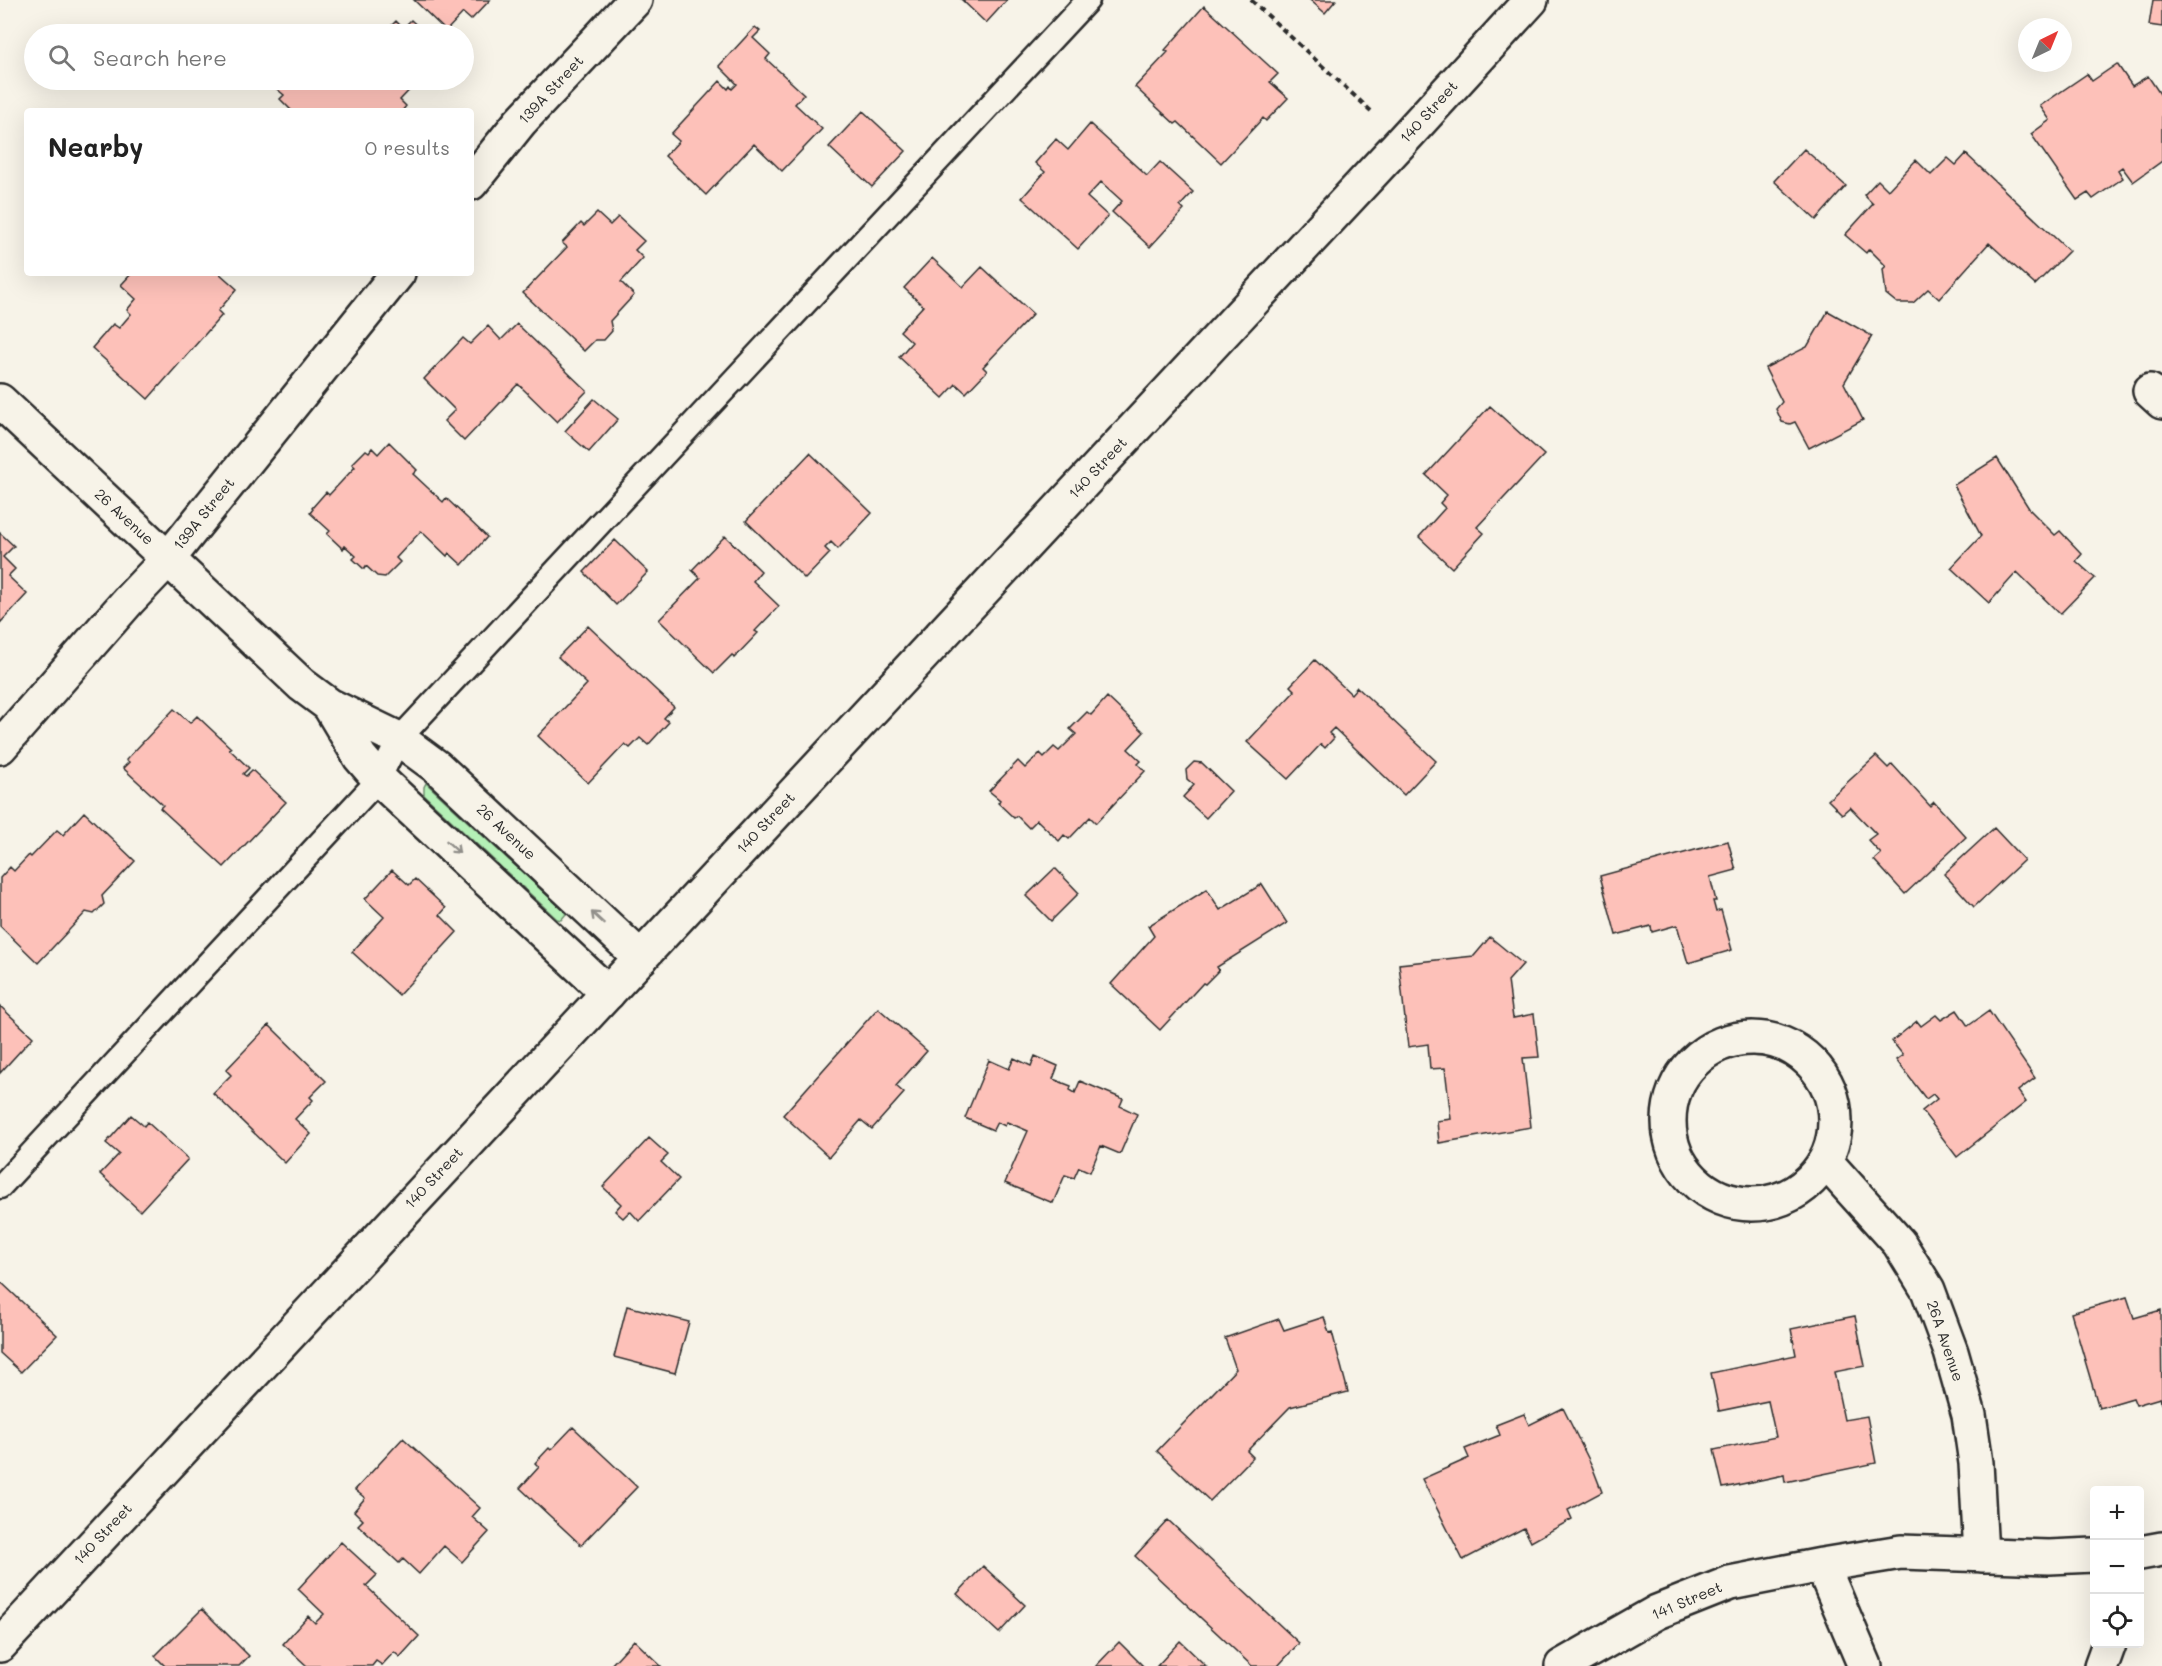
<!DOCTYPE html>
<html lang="en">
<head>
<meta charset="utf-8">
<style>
	:root { --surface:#fff; --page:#f6f6f6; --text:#222; --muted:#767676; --line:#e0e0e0 }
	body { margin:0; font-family:Mali,sans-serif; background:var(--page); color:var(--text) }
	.controls { position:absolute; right:18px; bottom:18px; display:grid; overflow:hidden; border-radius:6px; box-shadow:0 6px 24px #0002 }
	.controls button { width:54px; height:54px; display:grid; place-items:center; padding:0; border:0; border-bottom:2px solid var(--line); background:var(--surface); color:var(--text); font:30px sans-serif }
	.compass { position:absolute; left:2018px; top:18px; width:54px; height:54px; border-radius:50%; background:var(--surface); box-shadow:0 6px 24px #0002; rotate:43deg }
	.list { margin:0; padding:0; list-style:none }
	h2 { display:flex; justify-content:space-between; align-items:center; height:78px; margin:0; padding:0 24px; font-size:26px }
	h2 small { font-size:20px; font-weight:400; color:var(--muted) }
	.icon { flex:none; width:33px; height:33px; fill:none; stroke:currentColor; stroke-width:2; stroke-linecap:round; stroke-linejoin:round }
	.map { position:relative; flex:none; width:2162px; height:1666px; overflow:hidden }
	.search { position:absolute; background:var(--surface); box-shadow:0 6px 24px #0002; left:24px; top:24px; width:450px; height:66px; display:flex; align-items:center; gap:15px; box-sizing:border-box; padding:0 21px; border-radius:33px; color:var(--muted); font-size:22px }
	.panel { position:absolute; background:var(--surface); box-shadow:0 6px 24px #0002; left:24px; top:108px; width:450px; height:168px; border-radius:6px }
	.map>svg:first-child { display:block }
	.green { fill:#b4f0b6; stroke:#708e70; stroke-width:1.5 }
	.building { fill:#fdc1b9; stroke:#2b2b2b; stroke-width:1.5 }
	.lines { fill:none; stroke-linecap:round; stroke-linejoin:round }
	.lane-casing { stroke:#2b2b2b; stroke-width:27 }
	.street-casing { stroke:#2b2b2b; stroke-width:38 }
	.secondary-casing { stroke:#2b2b2b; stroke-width:38 }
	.path { stroke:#2b2b2b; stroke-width:4; stroke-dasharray:6 4.5; stroke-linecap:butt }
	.lane { stroke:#f7f3e8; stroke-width:22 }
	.street { stroke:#f7f3e8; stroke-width:33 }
	.secondary { stroke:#f7f3e8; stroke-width:33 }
	.oneway { stroke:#918f8a }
	.labels { text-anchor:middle; stroke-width:4.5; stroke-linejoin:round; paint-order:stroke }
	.street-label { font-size:15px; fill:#2b2b2b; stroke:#f7f3e8 }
</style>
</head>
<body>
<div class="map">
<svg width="2162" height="1666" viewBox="0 0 2162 1666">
	<rect width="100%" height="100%" fill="#f7f3e8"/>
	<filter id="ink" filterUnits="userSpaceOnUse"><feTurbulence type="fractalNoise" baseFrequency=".0167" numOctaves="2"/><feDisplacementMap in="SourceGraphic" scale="12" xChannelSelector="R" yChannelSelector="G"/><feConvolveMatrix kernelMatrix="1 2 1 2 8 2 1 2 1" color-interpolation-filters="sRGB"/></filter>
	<g filter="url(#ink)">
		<path class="green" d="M426,783L564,911L566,914L561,920L557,919L424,795V787Z"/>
		<path class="building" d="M414,0H490L471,20L463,13L446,31Z
			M962,0H1007L986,23Z
			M1310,0H1336L1325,13Z
			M2153,0H2162V27L2149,25Z
			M1204,6L1278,74L1270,82L1288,98L1266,121L1263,118L1221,163L1178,122L1175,124L1135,87L1168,52L1165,50Z
			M411,20L426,34H383L396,21L403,28Z
			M755,27L760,31L753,38L770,54L766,59L804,94L795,104L822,129L782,171L754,144L706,195L665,156L679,141L671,134L720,81L728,89L730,86L732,89L737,84L719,66Z
			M2117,64L2132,86L2148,76L2162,97V161L2133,182L2122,167L2118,170L2123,178L2093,199L2088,193L2077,200L2031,134L2050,120L2040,106L2087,74L2092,81Z
			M275,80H419L400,100L406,106L402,111H292L280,99L284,95L271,84Z
			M863,111L906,151L872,187L829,147Z
			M1090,124L1147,176L1160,162L1193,192L1180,206L1184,210L1150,247L1112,212L1122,201L1101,182L1087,197L1108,216L1078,249L1022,198L1045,172L1035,163L1056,139L1068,150Z
			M1804,149L1846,186L1816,220L1774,181Z
			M1966,154L2069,251L2035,285L1989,243L1939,299L1928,289L1913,303H1897L1886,294L1883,269L1886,266L1869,249L1866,253L1845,235L1873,204L1864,195L1878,180L1888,190L1916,160L1931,175L1948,158L1956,165Z
			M597,213L610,225L618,217L644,241L635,250L643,258L621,282L634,295L610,321L612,331L604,340H595L584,351L523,293L567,247L562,243L581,223L584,226Z
			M932,258L963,287L982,267L1033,314L983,367L987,371L966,393L956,384L943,398L899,357L912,342L900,331L923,306L904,288Z
			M132,273H219L237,289L218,311L222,315L148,399L92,348L113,324L119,328L131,314L127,310L136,299L121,285Z
			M1828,311L1872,336L1844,383L1863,420L1809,448L1795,422L1790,424L1782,422L1776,409L1782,402L1765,368L1807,347Z
			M517,324L587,391L557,422L518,384L464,441L444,421L455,410L424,379L463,338L470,344L488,326L501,340Z
			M594,399L618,419L589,452L565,431Z
			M1490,406L1544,455L1477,527L1484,533L1452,568L1419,537L1445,508L1440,503L1447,495L1426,475Z
			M389,442L417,470L413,474L443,502L446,498L487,537L462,565L449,553L447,556L421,531L396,558L400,562L385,577L377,576L366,566L364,569L353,559L356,556L345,546L343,549L327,534L330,531L310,513L313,509L312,508L326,492L329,495L355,467L352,464L366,450L369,452L372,448L378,454Z
			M810,453L872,513L838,549L831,542L825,548L830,553L805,579L746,521Z
			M1997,458L2030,510L2055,535L2060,531L2082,554L2076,561L2095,578L2060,614L2017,572L1989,603L1951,568L1981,536L1954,485Z
			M0,533L14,546L3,557L15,569L8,576L27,594L0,623Z
			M725,536L761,571L753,581L779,606L755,631L758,633L734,658L732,655L714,673L659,620L700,578L692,570Z
			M615,540L648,572L616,605L584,572Z
			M588,626L674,707L664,718L669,722L648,745L640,738L630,748L625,744L588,783L538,736L587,684L558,657Z
			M1315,660L1351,694L1357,687L1436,761L1404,795L1334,728L1329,733L1334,738L1325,748L1321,744L1288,779L1247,742L1295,691L1290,686Z
			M1107,697L1144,732L1128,749L1141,761L1138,764L1145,771L1096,823L1090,817L1069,839L1064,835L1059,841L1037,820L1029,828L1017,816L1014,818L998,803L1000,800L989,791L1018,761L1025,768L1040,753L1044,757L1054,747L1059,751L1076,734L1070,729L1087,712L1091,715Z
			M174,709L190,723L197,716L231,748L229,749L249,768L243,774L246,776L252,770L286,802L224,867L160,808L163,805L123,768L129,762L126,760Z
			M1876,756L1888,768L1892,764L1930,806L1934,802L1966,837L1905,894L1874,860L1881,854L1868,840L1876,834L1850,807L1842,814L1828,800Z
			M1194,762L1202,763L1231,791L1206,818L1183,797L1194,785L1187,779L1186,770Z
			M84,812L135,861L102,896L104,904L94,914L86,912L38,963L0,926V878L10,867L14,871L29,855L31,857L57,830L63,835Z
			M1994,828L2024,860L1974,907L1944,874Z
			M1728,841L1736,870L1710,877L1716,901H1713L1716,912L1721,910L1732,950L1688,963L1677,925L1652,932L1651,926L1616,935L1600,876Z
			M1055,868L1079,893L1051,921L1026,896Z
			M392,870L409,885L415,879L446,908L440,915L457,932L399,995L352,952L384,917L365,899Z
			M1262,884L1287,923L1217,967L1219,970L1205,984L1203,983L1160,1030L1111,984L1154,936L1148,926L1207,889L1220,910Z
			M1490,937L1523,964L1508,981L1513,1018L1534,1014L1539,1057L1523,1058L1531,1127L1439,1143L1437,1121L1451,1119L1445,1068L1430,1069L1428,1044L1408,1047L1399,964L1474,956Z
			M0,1006L33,1037L0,1073Z
			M878,1008L927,1051L896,1086L904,1093L872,1129L861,1120L829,1157L783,1115Z
			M1957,1010L1968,1026L1989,1011L2035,1078L2018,1091L2026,1102L1957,1157L1922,1111L1937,1099L1933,1094L1926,1099L1896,1060L1903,1055L1892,1041L1917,1021L1921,1026L1936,1015L1941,1020Z
			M269,1025L326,1081L310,1097L313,1100L295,1119L311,1134L285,1163L213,1093L231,1075L226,1070Z
			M1035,1056L1058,1066L1053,1079L1071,1086L1070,1090L1075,1093L1080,1081L1123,1099L1120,1106L1137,1114L1120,1154L1101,1146L1090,1172L1079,1167L1074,1178L1065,1175L1053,1203L1005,1183L1028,1131L1007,1122L1005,1126L997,1122L993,1130L965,1118L989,1060L1009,1069L1014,1058L1031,1066Z
			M131,1115L144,1126L147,1122L188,1159L140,1211L100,1174L119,1154L106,1143Z
			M649,1138L668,1155L661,1162L679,1179L639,1221L630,1211L623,1218L615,1211L621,1204L603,1187Z
			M2,1283L57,1335L21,1372L0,1353V1285Z
			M2127,1297L2134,1318L2161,1310L2162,1406L2160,1398L2136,1405L2133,1398L2099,1408L2071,1313Z
			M627,1306L689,1322L675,1373L614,1357Z
			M1855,1316L1865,1366L1834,1372L1844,1420L1867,1416L1876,1463L1785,1482L1784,1475L1723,1488L1714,1450L1776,1437L1768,1401L1719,1411L1711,1373L1796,1355L1791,1329Z
			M1324,1317L1329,1333L1332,1332L1348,1392L1290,1407L1247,1451L1253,1457L1210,1501L1157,1451L1236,1369L1225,1338L1279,1319L1284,1330Z
			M1563,1408L1592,1466L1602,1492L1568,1510L1572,1519L1531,1542L1524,1528L1463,1560L1422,1479L1469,1458L1465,1449L1500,1435L1496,1425L1524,1414L1529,1425Z
			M573,1427L637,1487L581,1545L520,1488L539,1467L535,1463L549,1448L551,1450Z
			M403,1438L480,1508L472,1517L489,1532L462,1562L444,1546L419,1574L403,1559L399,1563L358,1525L363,1520L354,1511L365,1498L355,1490Z
			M1168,1520L1299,1643L1278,1666H1252L1135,1556Z
			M341,1542L377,1575L366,1586L419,1636L400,1657L394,1652L382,1665L376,1661L372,1666H307L283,1644L308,1616L315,1623L324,1614L298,1589Z
			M983,1566L1025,1605L999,1633L957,1594Z
			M202,1609L249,1656L239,1666H165L155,1656Z
			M634,1640L661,1666H610Z
			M1180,1641L1206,1666H1157Z
			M1119,1642L1143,1666H1096Z"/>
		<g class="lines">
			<g class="lane-casing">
				<path id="lane" d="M0,1187L379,779L399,739L1088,0"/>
			</g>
			<g class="street-casing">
				<path id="street" d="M471,183L520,122L635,0
					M2150,391L2162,402
					M0,401L302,685L329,705L399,739L437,767L641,958
					M329,705L360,757L379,779L608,993
					M0,747L128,601L168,559L398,273
					M1669 1121a83 83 0 1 1 166 0a83 83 0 1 1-166 0Z
					M1826,1162L1899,1243L1928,1290L1951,1352L1969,1415L1976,1463L1981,1555
					M2140,1553L2162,1549
					M1822,1565L1865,1666
					M1562,1666L1657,1612L1730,1583L1822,1565L1901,1552L2049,1557L2094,1555
					M2101,1666L2109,1644"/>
			</g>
			<g class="secondary-casing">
				<path id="secondary" d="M0,1645L1402,141L1531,0"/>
			</g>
			<path class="path" d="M1251,0L1371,111"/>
			<use href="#lane" class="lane"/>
			<use href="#street" class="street"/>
			<use href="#secondary" class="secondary"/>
		</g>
		<defs><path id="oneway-shaft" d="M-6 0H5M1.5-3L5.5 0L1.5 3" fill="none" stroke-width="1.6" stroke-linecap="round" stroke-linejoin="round" transform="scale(1.5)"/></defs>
		<g class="oneway">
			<use href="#oneway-shaft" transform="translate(453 847) rotate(43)"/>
			<use href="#oneway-shaft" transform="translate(598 918) rotate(-137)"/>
		</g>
	</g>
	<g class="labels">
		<g class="street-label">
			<text transform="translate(551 90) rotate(-47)" y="5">139A Street</text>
			<text transform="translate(1429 112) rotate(-48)" y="5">140 Street</text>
			<text transform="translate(1098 468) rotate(-47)" y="5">140 Street</text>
			<text transform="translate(204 514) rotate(-51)" y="5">139A Street</text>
			<text transform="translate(124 517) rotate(43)" y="5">26 Avenue</text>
			<text transform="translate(766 823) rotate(-47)" y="5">140 Street</text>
			<text transform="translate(506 832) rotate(43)" y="5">26 Avenue</text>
			<text transform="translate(434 1178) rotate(-47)" y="5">140 Street</text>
			<text transform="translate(1945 1341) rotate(71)" y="5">26A Avenue</text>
			<text transform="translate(103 1534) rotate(-47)" y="5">140 Street</text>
			<text transform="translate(1687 1601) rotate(-23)" y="5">141 Street</text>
		</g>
	</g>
</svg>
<div class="controls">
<button>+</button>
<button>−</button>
<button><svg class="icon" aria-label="locate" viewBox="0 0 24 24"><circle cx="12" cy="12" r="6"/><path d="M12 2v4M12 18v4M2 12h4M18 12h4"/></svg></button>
</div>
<svg class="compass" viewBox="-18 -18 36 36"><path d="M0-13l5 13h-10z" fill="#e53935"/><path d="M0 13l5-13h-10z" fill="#767676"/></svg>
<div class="search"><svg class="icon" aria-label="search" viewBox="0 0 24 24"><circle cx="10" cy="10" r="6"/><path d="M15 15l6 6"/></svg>Search here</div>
<section class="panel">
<h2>Nearby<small>0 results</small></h2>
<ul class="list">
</ul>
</section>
</div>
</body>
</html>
